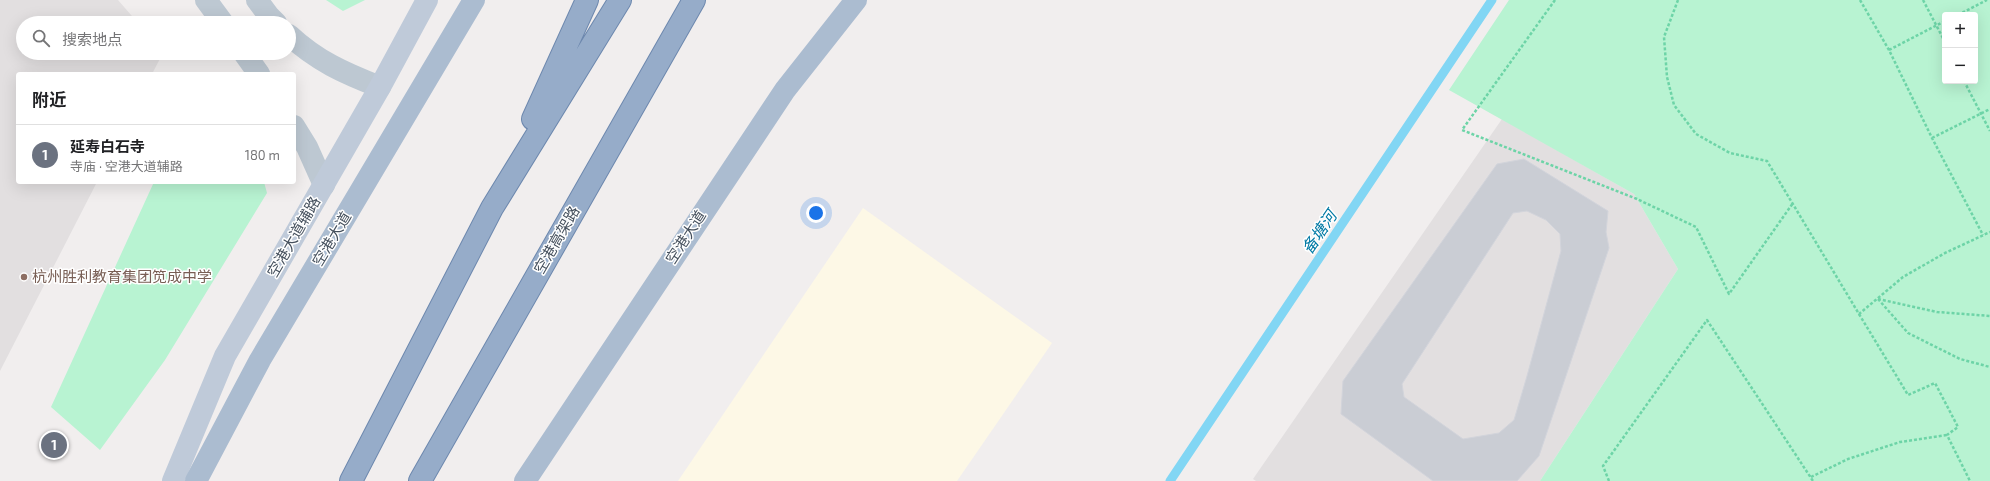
<!DOCTYPE html>
<html lang="zh">
<head>
<meta charset="utf-8">
<style>
	:root { --surface:#fff; --page:#f2f2f2; --text:#202124; --muted:#757577; --line:#e0e0e0; --accent:#0962f0 }
	body { margin:0; font-family:"Exo 2","Noto Sans SC",sans-serif; background:var(--page); color:var(--text) }
	.controls { position:absolute; right:12px; top:12px; display:grid; overflow:hidden; border-radius:4px; box-shadow:0 4px 16px #0002 }
	.controls button { width:36px; height:36px; display:grid; place-items:center; padding:0; border:0; border-bottom:1px solid var(--line); background:var(--surface); color:var(--text); font:20px sans-serif }
	.you { position:absolute; left:816px; top:213px; width:14px; height:14px; margin:-10px; border:3px solid #fff; border-radius:50%; background:#1a73e8; box-shadow:0 0 0 6px #1a73e833 }
	.badge { display:grid; place-items:center; width:26px; height:26px; border-radius:50%; background:var(--accent); color:#fff; font-size:13px; font-weight:700 }
	.pin { position:absolute; translate:-50% -50%; border:2px solid #fff; box-shadow:0 1px 4px #0006 }
	.list { margin:0; padding:0; list-style:none }
	h2 { display:flex; justify-content:space-between; align-items:center; height:52px; margin:0; padding:0 16px; font-size:17px }
	h2 small { font-size:13px; font-weight:400; color:var(--muted) }
	.list li { display:grid; grid-template-columns:26px 1fr auto; gap:12px; align-items:center; box-sizing:border-box; height:60px; padding:0 16px; border-top:1px solid var(--line) }
	.list b { display:block; font-size:15px; white-space:nowrap }
	.list p { margin:0; font-size:13px; white-space:nowrap; color:var(--muted) }
	.list em { font-size:13px; font-style:normal; color:var(--muted) }
	.icon { flex:none; width:22px; height:22px; fill:none; stroke:currentColor; stroke-width:2; stroke-linecap:round; stroke-linejoin:round }
	.map { position:relative; flex:none; width:1990px; height:481px; overflow:hidden }
	.search { position:absolute; background:var(--surface); box-shadow:0 4px 16px #0002; left:16px; top:16px; width:280px; height:44px; display:flex; align-items:center; gap:10px; box-sizing:border-box; padding:0 14px; border-radius:22px; color:var(--muted); font-size:15px }
	.panel { position:absolute; background:var(--surface); box-shadow:0 4px 16px #0002; left:16px; top:72px; width:280px; height:112px; border-radius:4px }
	.map>svg:first-child { display:block }
	.commercial { fill:#fdf8e6 }
	.education { fill:#e2dfe0 }
	.green { fill:#b8f3d2; fill-rule:evenodd }
	.lines { fill:none; stroke-linecap:round; stroke-linejoin:round }
	.stream { stroke:#82d6f4; stroke-width:9 }
	.building { fill:#cacdd4; stroke:#d2d4db; fill-rule:evenodd }
	.trunk-casing { stroke:#6d88ae; stroke-width:24 }
	.path { stroke:#6dd4a7; stroke-width:2.5; stroke-dasharray:3 2; stroke-linecap:butt }
	.tertiary { stroke:#bdc8d2; stroke-width:22 }
	.secondary { stroke:#bfcad9; stroke-width:22 }
	.primary { stroke:#abbcd0; stroke-width:22 }
	.trunk { stroke:#96acc9; stroke-width:22 }
	.path-bridge { stroke:#6dd4a7; stroke-width:2.5; stroke-dasharray:3 2; stroke-linecap:butt }
	.education-dot { fill:#8d6e63; stroke:#fff; stroke-width:1.5 }
	.labels { text-anchor:middle; stroke-width:3; stroke-linejoin:round; paint-order:stroke }
	.street-label { font-size:15px; fill:#45505d; stroke:#fff }
	.education-label { font-size:15px; fill:#785e54; stroke:#fff; text-anchor:start }
	.water-label { font-size:16px; font-style:italic; fill:#027aa5; stroke:#fff }
</style>
</head>
<body>
<div class="map">
<svg width="1990" height="481" viewBox="0 0 1990 481">
	<rect width="100%" height="100%" fill="#f1eeee"/>
	<path class="commercial" d="M863,208L1052,343L957,481H678Z"/>
	<path class="education" d="M0,0H118L138,23H23V53H163L152,74H18V182H97L0,371Z
		M1502,119L1634,194L1678,269L1540,481H1256L1253,479Z"/>
	<path class="green" d="M326,0H365L343,11Z
		M1509,0H1990V481H1540L1678,269L1634,194L1449,90ZM1945,15H1975V81H1945Z
		M154,182H264L267,193L165,360L100,450L51,407Z"/>
	<g class="lines">
		<path class="stream" d="M1170,481L1492,0"/>
	</g>
	<path class="building" d="M1524,159L1608,211L1606,232L1609,248L1539,456L1517,481H1433L1341,414L1343,381L1497,164ZM1527,211L1546,220L1560,234L1561,251L1527,376L1514,420L1499,433L1463,439L1404,397L1402,384L1513,213Z"/>
	<g class="lines">
		<g class="trunk-casing">
			<path id="trunk" d="M533,119L587,0
				M351,481L492,208L620,0
				M420,481L694,0"/>
		</g>
		<path class="path" d="M1678,0L1664,37L1667,77L1674,105L1696,134L1730,153L1767,161L1859,314L1903,277L1945,253L1990,232
			M1860,0L1889,50L1932,138L1983,235
			M1923,0L1945,42
			M1958,15L1987,0
			M1889,50L1945,21
			M1964,81L1990,131
			M1932,138L1990,109
			M1878,299L1908,333L1960,359L1990,367
			M1878,299L1937,312L1990,316
			M1811,477L1848,459L1900,442L1947,435
			M1609,481L1603,466L1707,320L1813,481"/>
		<path class="tertiary" d="M206,0L223,23
			M257,0L269,16L276,23
			M289,35C317,61 344,73 380,87
			M244,53L259,74
			M294,126L307,147L324,185"/>
		<path class="secondary" d="M173,481L225,356L380,87L427,0"/>
		<path class="primary" d="M196,481L260,360L474,0
			M525,481L785,90L856,0"/>
		<use href="#trunk" class="trunk"/>
		<path class="path-bridge" d="M1555,0L1462,130L1637,199L1696,227L1729,294L1793,203
			M1859,314L1908,395L1935,383L1958,427L1947,435L1970,481"/>
	</g>
	<circle class="education-dot" cx="24" cy="277" r="4"/>
	<g class="labels">
		<g class="street-label">
			<text transform="translate(294 237) rotate(-60)" y="5">空港大道辅路</text>
			<text transform="translate(686 237) rotate(-57)" y="5">空港大道</text>
			<text transform="translate(332 239) rotate(-59)" y="5">空港大道</text>
			<text transform="translate(557 240) rotate(-60)" y="5">空港高架路</text>
		</g>
		<g class="education-label">
			<text x="32" y="282">杭州胜利教育集团笕成中学</text>
		</g>
		<g class="water-label">
			<text transform="translate(1319 232) rotate(-56)" y="6">备塘河</text>
		</g>
	</g>
</svg>
<div class="controls">
<button>+</button>
<button>−</button>
</div>
<div class="you"></div>
<div class="pin badge" style="left:54px;top:445px;background:#6b7280">1</div>
<div class="search"><svg class="icon" aria-label="search" viewBox="0 0 24 24"><circle cx="10" cy="10" r="6"/><path d="M15 15l6 6"/></svg>搜索地点</div>
<section class="panel">
<h2>附近<small></small></h2>
<ul class="list">
<li><span class="badge" style="background:#6b7280">1</span><div><b>延寿白石寺</b><p>寺庙 · 空港大道辅路</p></div><em>180 m</em></li>
</ul>
</section>
</div>
</body>
</html>
